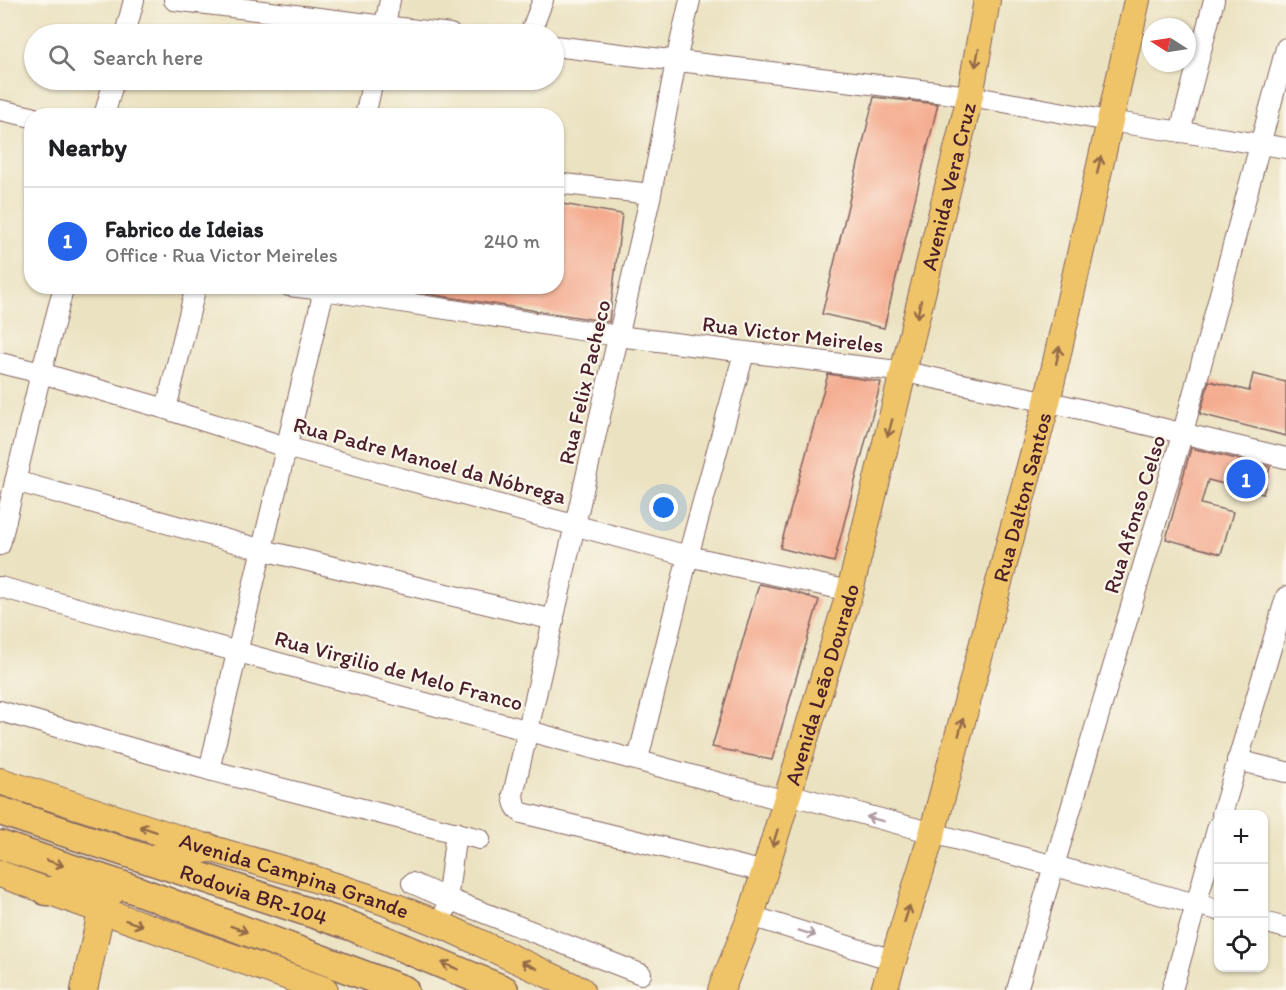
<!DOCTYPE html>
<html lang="en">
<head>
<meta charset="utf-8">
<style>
	:root { --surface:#fff; --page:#f2f2f2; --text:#202124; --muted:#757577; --line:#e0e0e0; --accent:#2563eb }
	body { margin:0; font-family:Itim,sans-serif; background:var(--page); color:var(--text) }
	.controls { position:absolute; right:18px; bottom:18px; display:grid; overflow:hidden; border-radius:12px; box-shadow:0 2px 4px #0004 }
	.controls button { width:54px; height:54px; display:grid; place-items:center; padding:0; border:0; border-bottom:2px solid var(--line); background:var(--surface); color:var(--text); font:30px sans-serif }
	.compass { position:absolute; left:1142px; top:18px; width:54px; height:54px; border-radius:50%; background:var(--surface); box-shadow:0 2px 4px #0004; rotate:282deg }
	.you { position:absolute; left:664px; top:508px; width:21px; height:21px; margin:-15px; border:4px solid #fff; border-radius:50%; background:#1a73e8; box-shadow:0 0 0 9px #1a73e833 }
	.badge { display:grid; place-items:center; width:39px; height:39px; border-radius:50%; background:var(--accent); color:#fff; font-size:20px; font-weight:700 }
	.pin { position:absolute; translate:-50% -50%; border:3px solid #fff; box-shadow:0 2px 6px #0006 }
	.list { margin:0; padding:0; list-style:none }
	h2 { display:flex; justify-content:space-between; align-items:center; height:78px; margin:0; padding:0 24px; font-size:26px }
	h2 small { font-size:20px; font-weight:400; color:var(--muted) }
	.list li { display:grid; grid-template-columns:39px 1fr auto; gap:18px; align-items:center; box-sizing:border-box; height:108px; padding:0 24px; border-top:2px solid var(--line) }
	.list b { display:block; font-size:22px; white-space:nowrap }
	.list p { margin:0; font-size:20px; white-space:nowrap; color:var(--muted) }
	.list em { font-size:20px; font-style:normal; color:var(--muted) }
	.icon { flex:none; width:33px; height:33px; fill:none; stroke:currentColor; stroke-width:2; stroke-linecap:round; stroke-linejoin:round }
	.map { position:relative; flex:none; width:1286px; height:990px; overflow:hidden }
	.search { position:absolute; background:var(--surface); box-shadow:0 2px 4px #0004; left:24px; top:24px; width:540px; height:66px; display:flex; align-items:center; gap:15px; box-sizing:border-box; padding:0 21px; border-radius:33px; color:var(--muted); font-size:22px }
	.panel { position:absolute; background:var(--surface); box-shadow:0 2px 4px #0004; left:24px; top:108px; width:540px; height:186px; border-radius:24px }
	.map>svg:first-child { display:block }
	.building { fill:#f4ab8f }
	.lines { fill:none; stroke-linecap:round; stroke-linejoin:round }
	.minor-casing { stroke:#826360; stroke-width:22 }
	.major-casing { stroke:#826360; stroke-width:28 }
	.highway-casing { stroke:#826360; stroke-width:31 }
	.minor { stroke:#fff; stroke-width:20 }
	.major { stroke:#efc469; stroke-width:26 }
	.highway { stroke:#efc469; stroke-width:28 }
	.oneway { stroke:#946947 }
	.oneway2 { stroke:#ae9aa0 }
	.labels { text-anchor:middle; stroke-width:4.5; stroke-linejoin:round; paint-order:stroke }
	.street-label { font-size:22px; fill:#4a1f2b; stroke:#fbf7ec }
</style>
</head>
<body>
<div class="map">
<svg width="1286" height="990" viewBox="0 0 1286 990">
	<rect width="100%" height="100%" fill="#fbf7ec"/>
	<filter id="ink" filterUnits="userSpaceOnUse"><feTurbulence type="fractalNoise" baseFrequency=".0167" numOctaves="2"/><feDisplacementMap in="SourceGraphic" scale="12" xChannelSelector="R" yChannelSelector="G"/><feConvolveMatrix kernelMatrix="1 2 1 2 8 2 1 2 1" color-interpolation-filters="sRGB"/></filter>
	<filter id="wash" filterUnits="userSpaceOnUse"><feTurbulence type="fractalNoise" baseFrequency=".008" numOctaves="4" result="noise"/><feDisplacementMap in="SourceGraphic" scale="24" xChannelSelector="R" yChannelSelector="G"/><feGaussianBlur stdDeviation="1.35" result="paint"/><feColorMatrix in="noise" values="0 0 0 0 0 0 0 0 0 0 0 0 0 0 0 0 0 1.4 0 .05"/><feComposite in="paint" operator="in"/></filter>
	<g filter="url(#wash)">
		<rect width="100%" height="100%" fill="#ebe2c1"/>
		<g id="blocks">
			<path class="building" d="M874,97L938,104L884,328L822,314Z
				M556,203L622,214L609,322L409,291V286H556Z
				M828,374L881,382L834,562L780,548Z
				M1253,374L1286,382V436L1200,414L1209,381L1249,391Z
				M1191,448L1270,467L1263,494L1208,480L1201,504L1233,512L1221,554L1166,539Z
				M759,584L788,590L819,600L772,760L712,747Z"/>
		</g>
	</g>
	<g filter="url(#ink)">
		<use href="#blocks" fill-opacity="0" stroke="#826360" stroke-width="1.5"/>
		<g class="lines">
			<g class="minor-casing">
				<path id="minor" d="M174,0L450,34
					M690,0L676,61L651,194L513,795C514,803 515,808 522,813L765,872
					M125,34L134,0
					M383,34L390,0
					M530,34L543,0
					M554,46L970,96L1109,121L1286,148
					M0,110L32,117
					M104,116L114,80
					M365,116L373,80
					M1180,132L1214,0
					M556,183L651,194
					M289,286L324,290L618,336L905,372L1072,407L1286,458
					M0,363L41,373L166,409L286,447L688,556L850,591
					M166,409L196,286
					M15,481L263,550L554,620
					M0,545L41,373L64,286
					M0,587C262,659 525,728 786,801
					M0,711L209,770L480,839
					M638,759L688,556L744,353
					M1237,760L1286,772
					M209,770L325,286
					M788,794L1218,910
					M1222,814L1286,597
					M412,883L446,898L641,974
					M446,909L456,832
					M751,916L893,960
					M1264,922L1286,928
					M1017,990L1183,432L1286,48
					M1172,990L1218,826"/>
			</g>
			<g class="major-casing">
				<g id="major">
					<path id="s1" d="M0,781L209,848L296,873L384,902L444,926L581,990"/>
					<path d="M0,874L325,990"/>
					<path d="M84,990L101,912"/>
					<path id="s2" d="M721,990L751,916L850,591L970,96L987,0"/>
					<path id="s3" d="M884,990L932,834L1047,402L1137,0"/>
				</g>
			</g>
			<g class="highway-casing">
				<g id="highway">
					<path id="s4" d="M0,811L351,926L504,990"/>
					<path d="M0,845L133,889L404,990"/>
					<path d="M151,859L209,848"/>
					<path d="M46,891L113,890"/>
				</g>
			</g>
			<use href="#minor" class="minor"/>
			<use href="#major" class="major"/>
			<use href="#highway" class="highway"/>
		</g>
		<defs><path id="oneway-shaft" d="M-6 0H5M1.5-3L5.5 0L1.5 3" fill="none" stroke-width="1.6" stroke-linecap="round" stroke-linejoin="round" transform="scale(1.5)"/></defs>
		<g class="oneway">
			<use href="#oneway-shaft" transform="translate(977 58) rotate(100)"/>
			<use href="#oneway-shaft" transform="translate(1099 165) rotate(-78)"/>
			<use href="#oneway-shaft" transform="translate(919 309) rotate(103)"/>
			<use href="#oneway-shaft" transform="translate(1058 355) rotate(-78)"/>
			<use href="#oneway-shaft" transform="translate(890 428) rotate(105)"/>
			<use href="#oneway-shaft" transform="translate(961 727) rotate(-75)"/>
			<use href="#oneway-shaft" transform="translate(148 829) rotate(-162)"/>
			<use href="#oneway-shaft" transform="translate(775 838) rotate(107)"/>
			<use href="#oneway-shaft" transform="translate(55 863) rotate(19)"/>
			<use href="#oneway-shaft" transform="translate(907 914) rotate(-73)"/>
			<use href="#oneway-shaft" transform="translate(134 923) rotate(19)"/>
			<use href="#oneway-shaft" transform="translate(239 929) rotate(20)"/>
			<use href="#oneway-shaft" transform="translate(529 965) rotate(-155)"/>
			<use href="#oneway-shaft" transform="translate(450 966) rotate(-158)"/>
		</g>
		<g class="oneway2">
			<use href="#oneway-shaft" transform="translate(875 819) rotate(-165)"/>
			<use href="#oneway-shaft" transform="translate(807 933) rotate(17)"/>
		</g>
	</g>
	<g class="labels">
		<g class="street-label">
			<text dy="8" stroke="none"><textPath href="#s2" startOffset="836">Avenida Vera Cruz</textPath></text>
			<text transform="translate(793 334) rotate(7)" y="8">Rua Victor Meireles</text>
			<text transform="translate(584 382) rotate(-77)" y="8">Rua Felix Pacheco</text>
			<text transform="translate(430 460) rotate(15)" y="8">Rua Padre Manoel da Nóbrega</text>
			<text dy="8" stroke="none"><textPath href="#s3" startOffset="512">Rua Dalton Santos</textPath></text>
			<text transform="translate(1134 514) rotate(-73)" y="8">Rua Afonso Celso</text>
			<text transform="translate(399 670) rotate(15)" y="8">Rua Virgilio de Melo Franco</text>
			<text dy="8" stroke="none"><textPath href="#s2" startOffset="322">Avenida Leão Dourado</textPath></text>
			<text dy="8" stroke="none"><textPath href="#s1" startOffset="309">Avenida Campina Grande</textPath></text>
			<text dy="8" stroke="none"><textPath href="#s4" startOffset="267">Rodovia BR-104</textPath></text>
		</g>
	</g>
</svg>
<div class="controls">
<button>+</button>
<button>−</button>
<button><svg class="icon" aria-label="locate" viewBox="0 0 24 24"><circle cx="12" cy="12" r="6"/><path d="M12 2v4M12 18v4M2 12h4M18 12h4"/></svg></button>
</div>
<svg class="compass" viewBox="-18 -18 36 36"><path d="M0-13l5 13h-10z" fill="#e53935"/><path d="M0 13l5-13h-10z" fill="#757577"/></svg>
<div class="you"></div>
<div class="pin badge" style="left:1246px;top:479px">1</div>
<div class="search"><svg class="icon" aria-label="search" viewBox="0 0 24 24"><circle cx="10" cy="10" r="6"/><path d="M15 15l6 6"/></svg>Search here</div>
<section class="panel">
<h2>Nearby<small></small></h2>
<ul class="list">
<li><span class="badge">1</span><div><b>Fabrico de Ideias</b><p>Office · Rua Victor Meireles</p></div><em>240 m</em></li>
</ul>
</section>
</div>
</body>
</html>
